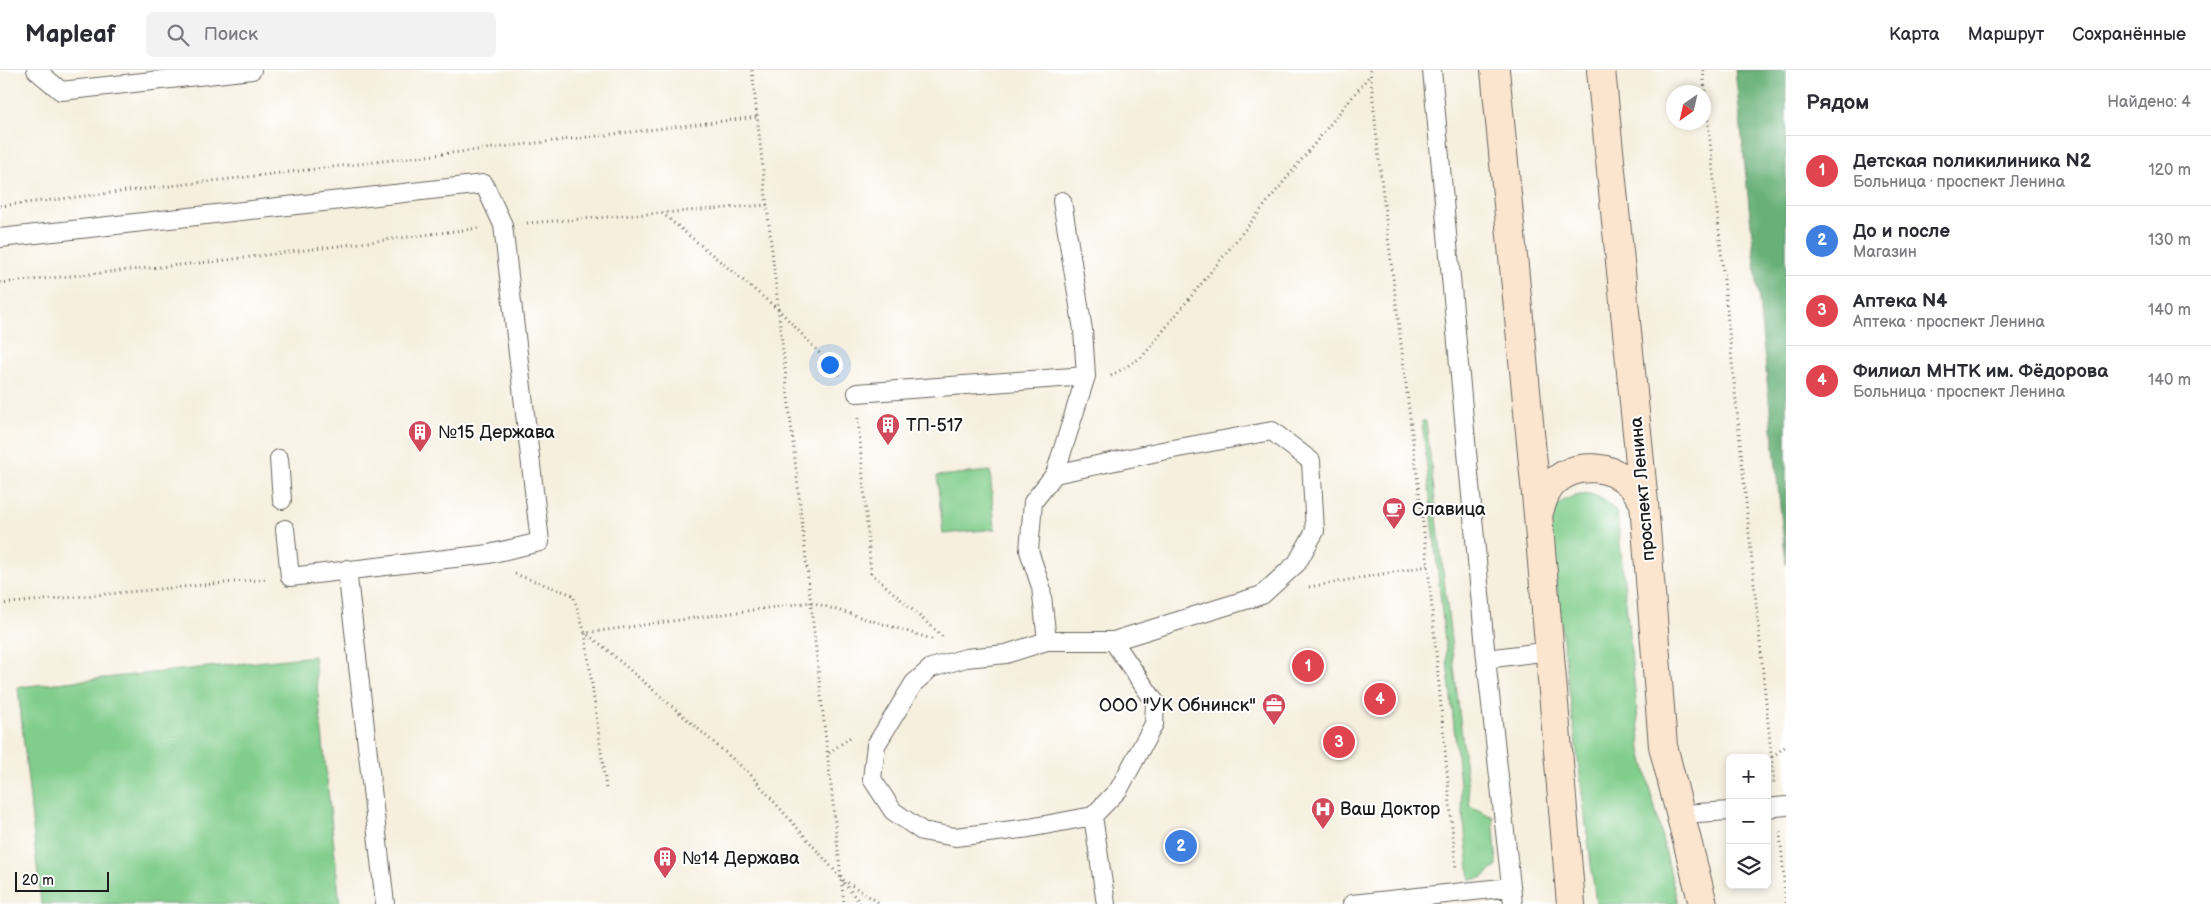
<!DOCTYPE html>
<html lang="ru">
<head>
<meta charset="utf-8">
<style>
	:root { --surface:#fff; --page:#f2f2f3; --text:#2b2b33; --muted:#7c7c81; --line:#e1e1e2; --accent:#7c3aed }
	body { margin:0; font-family:"Balsamiq Sans",sans-serif; background:var(--page); color:var(--text) }
	.controls { position:absolute; right:15px; bottom:15px; display:grid; overflow:hidden; border-radius:8px; box-shadow:0 2px 8px #0003 }
	.controls button { width:45px; height:45px; display:grid; place-items:center; padding:0; border:0; border-bottom:1px solid var(--line); background:var(--surface); color:var(--text); font:25px sans-serif }
	.compass { position:absolute; left:1666px; top:15px; width:45px; height:45px; border-radius:50%; background:var(--surface); box-shadow:0 2px 8px #0003; rotate:214deg }
	.scale { position:absolute; left:15px; bottom:12px; width:94px; box-sizing:border-box; padding-left:5px; border:2px solid #1c1c1c; border-top:0; font-size:14px; line-height:18px; white-space:nowrap; color:#1c1c1c; -webkit-text-stroke:4px #fff; paint-order:stroke }
	.you { position:absolute; left:829px; top:294px; width:18px; height:18px; margin:-12px; border:4px solid #fff; border-radius:50%; background:#1a73e8; box-shadow:0 0 0 8px #1a73e833 }
	.badge { display:grid; place-items:center; width:32px; height:32px; border-radius:50%; background:var(--accent); color:#fff; font-size:16px; font-weight:700 }
	.pin { position:absolute; translate:-50% -50%; border:2px solid #fff; box-shadow:0 1px 5px #0006 }
	.list { margin:0; padding:0; list-style:none }
	h2 { display:flex; justify-content:space-between; align-items:center; height:65px; margin:0; padding:0 20px; font-size:21px }
	h2 small { font-size:16px; font-weight:400; color:var(--muted) }
	.list li { display:grid; grid-template-columns:32px 1fr auto; gap:15px; align-items:center; box-sizing:border-box; height:70px; padding:0 20px; border-top:1px solid var(--line) }
	.list b { display:block; font-size:19px; white-space:nowrap }
	.list p { margin:0; font-size:16px; white-space:nowrap; color:var(--muted) }
	.list em { font-size:16px; font-style:normal; color:var(--muted) }
	.icon { flex:none; width:28px; height:28px; fill:none; stroke:currentColor; stroke-width:2; stroke-linecap:round; stroke-linejoin:round }
	.map { position:relative; flex:none; width:1786px; height:834px; overflow:hidden }
	header { display:flex; align-items:center; gap:30px; box-sizing:border-box; height:70px; padding:0 25px; background:var(--surface); border-bottom:1px solid var(--line) }
	header strong { font-size:24px }
	nav { display:flex; gap:28px; margin-inline-start:auto; font-size:18px }
	.search { width:350px; height:45px; background:var(--page); display:flex; align-items:center; gap:12px; box-sizing:border-box; padding:0 18px; border-radius:8px; color:var(--muted); font-size:19px }
	main { display:flex }
	aside { flex:1; background:var(--surface) }
	.map>svg:first-child { display:block }
	.green { fill:#81cd8b; stroke:#4e7454 }
	.forest { fill:#68b077; stroke:#42664a }
	.lines { fill:none; stroke-linecap:round; stroke-linejoin:round }
	.lane-casing { stroke:#686660; stroke-width:20 }
	.secondary-casing { stroke:#686660; stroke-width:30 }
	.path { stroke:#686660; stroke-width:3; stroke-dasharray:1 4; stroke-linecap:butt }
	.lane { stroke:#fff; stroke-width:18 }
	.secondary { stroke:#fce5cf; stroke-width:28 }
	.labels { text-anchor:middle; stroke-width:4; stroke-linejoin:round; paint-order:stroke }
	.poi-label { font-size:18px; fill:#1c1c1c; stroke:#fff; text-anchor:start }
	.street-label { font-size:18px; fill:#1c1c1c; stroke:#fff }
</style>
</head>
<body>
<header>
<strong>Mapleaf</strong>
<div class="search"><svg class="icon" aria-label="search" viewBox="0 0 24 24"><circle cx="10" cy="10" r="6"/><path d="M15 15l6 6"/></svg>Поиск</div>
<nav><a>Карта</a><a>Маршрут</a><a>Сохранённые</a></nav>
</header>
<main>
<div class="map">
<svg width="1786" height="834" viewBox="0 0 1786 834">
	<rect width="100%" height="100%" fill="#fff"/>
	<filter id="ink" filterUnits="userSpaceOnUse"><feTurbulence type="fractalNoise" baseFrequency=".02" numOctaves="2"/><feDisplacementMap in="SourceGraphic" scale="10" xChannelSelector="R" yChannelSelector="G"/><feConvolveMatrix kernelMatrix="1 2 1 2 8 2 1 2 1" color-interpolation-filters="sRGB"/></filter>
	<filter id="wash" filterUnits="userSpaceOnUse"><feTurbulence type="fractalNoise" baseFrequency=".0096" numOctaves="4" result="noise"/><feDisplacementMap in="SourceGraphic" scale="20" xChannelSelector="R" yChannelSelector="G"/><feGaussianBlur stdDeviation="1.12" result="paint"/><feColorMatrix in="noise" values="0 0 0 0 0 0 0 0 0 0 0 0 0 0 0 0 0 1.4 0 .05"/><feComposite in="paint" operator="in"/></filter>
	<g filter="url(#wash)">
		<rect width="100%" height="100%" fill="#f6efde"/>
		<path class="green" d="M1422,351H1426L1470,736L1493,747L1497,796L1482,808L1470,810Z
			M990,401L995,459L943,464L937,406Z
			M1590,424C1602,428 1610,433 1617,444L1641,680L1678,834H1596L1548,452C1555,431 1569,425 1590,424Z
			M314,586L340,834H41L18,617Z"/>
		<path class="forest" d="M1735,0H1786V494Z"/>
	</g>
	<g filter="url(#ink)">
		<g class="lines">
			<g class="lane-casing">
				<path id="lane" d="M36,0L61,21L252,0
					M1432,0L1486,589L1513,834
					M0,168L484,114L503,155L540,472L489,484L290,507L285,459
					M1086,306L1055,404L1162,381L1272,361L1311,391L1315,461L1297,493L1262,525L1113,571
					M857,323L1086,306L1083,260L1062,131
					M279,389L282,430
					M347,499L385,834
					M1047,571H1113L1155,632L1154,654L1119,719L1093,746L1029,758L955,767L922,761L893,741L872,709L876,675L914,613L931,598L966,588L1006,584Z
					M1047,571L1041,517L1029,481L1033,432L1055,404
					M1486,589L1550,581
					M1767,738L1786,736
					M1681,744L1730,741
					M1093,746L1106,834
					M1352,834L1511,817"/>
			</g>
			<g class="secondary-casing">
				<path id="secondary" d="M1495,0L1538,445L1571,834
					M1601,0L1644,433L1663,676L1703,834
					M1538,445C1542,433 1545,420 1555,411C1577,392 1611,395 1630,414C1636,419 1640,427 1644,433"/>
			</g>
			<path class="path" d="M752,0L844,834
				M1370,0L1380,100L1428,496L1456,799
				M1703,0L1774,713
				M0,136L758,47
				M662,143L780,241L840,305
				M527,153L767,135
				M0,213L219,191L479,158
				M1111,306L1142,287L1370,5
				M858,348L871,503L944,568
				M515,504L573,525L585,563L600,574L749,703L842,809L881,834
				M1309,517L1428,496
				M0,534L267,509
				M829,683L852,666
				M1772,687L1786,676
				M606,718L585,563L811,532L935,570
				M1780,762L1786,833
				M844,813L861,834"/>
			<use href="#lane" class="lane"/>
			<use href="#secondary" class="secondary"/>
		</g>
	</g>
	<defs>
		<g id="building-pin" transform="scale(1.25)"><path d="M0 17L-7.5 6A9.5 9.5 0 1 1 7.5 6Z" fill="#d1495b" stroke="#fff"/><path d="M-4-6H4V6H1V3H-1V6H-4ZM-2.5-4.3h1.7v1.8h-1.7ZM.8-4.3h1.7v1.8H.8ZM-2.5-1h1.7V.8h-1.7ZM.8-1h1.7V.8H.8Z" fill="#fff"/></g>
		<g id="cafe-pin" transform="scale(1.25)"><path d="M0 17L-7.5 6A9.5 9.5 0 1 1 7.5 6Z" fill="#d1495b" stroke="#fff"/><path d="M-5.5-4.5H6V0H3Q3 3.5 0 3.5H-2.5Q-5.5 3.5-5.5 0ZM3-3.2v2h1.7v-2ZM-6 4.5H4V6H-6Z" fill="#fff"/></g>
		<g id="office-pin" transform="scale(1.25)"><path d="M0 17L-7.5 6A9.5 9.5 0 1 1 7.5 6Z" fill="#d1495b" stroke="#fff"/><path d="M-6-3h4V-5.5h4V-3h4V5H-6ZM-1-4.5V-3h2v-1.5ZM-6 0V1H6V0Z" fill="#fff"/></g>
		<g id="hospital-pin" transform="scale(1.25)"><path d="M0 17L-7.5 6A9.5 9.5 0 1 1 7.5 6Z" fill="#d1495b" stroke="#fff"/><path d="M-5-5h3v3.5h4V-5h3V5h-3V1.5h-4V5h-3Z" fill="#fff"/></g>
	</defs>
	<g fill-rule="evenodd">
		<use href="#building-pin" x="888" y="355"/>
		<use href="#building-pin" x="420" y="362"/>
		<use href="#cafe-pin" x="1394" y="439"/>
		<use href="#office-pin" x="1274" y="635"/>
		<use href="#hospital-pin" x="1323" y="739"/>
		<use href="#building-pin" x="665" y="788"/>
	</g>
	<g class="labels">
		<g class="poi-label">
			<text x="906" y="361">ТП-517</text>
			<text x="438" y="368">№15 Держава</text>
			<text x="1412" y="445">Славица</text>
			<text x="1256" y="641" text-anchor="end">ООО "УК Обнинск"</text>
			<text x="1340" y="745">Ваш Доктор</text>
			<text x="682" y="794">№14 Держава</text>
		</g>
		<g class="street-label">
			<text transform="translate(1642 419) rotate(-95)" y="6">проспект Ленина</text>
		</g>
	</g>
</svg>
<div class="controls">
<button>+</button>
<button>−</button>
<button><svg class="icon" aria-label="layers" viewBox="0 0 24 24"><path d="M12 4l9 5-9 5-9-5zM3 14l9 5 9-5"/></svg></button>
</div>
<svg class="compass" viewBox="-18 -18 36 36"><path d="M0-13l5 13h-10z" fill="#e53935"/><path d="M0 13l5-13h-10z" fill="#7c7c81"/></svg>
<div class="scale">20 m</div>
<div class="you"></div>
<div class="pin badge" style="left:1308px;top:596px;background:#e0444e">1</div>
<div class="pin badge" style="left:1181px;top:776px;background:#3f7fe0">2</div>
<div class="pin badge" style="left:1339px;top:672px;background:#e0444e">3</div>
<div class="pin badge" style="left:1380px;top:629px;background:#e0444e">4</div>
</div>
<aside>
<h2>Рядом<small>Найдено: 4</small></h2>
<ul class="list">
<li><span class="badge" style="background:#e0444e">1</span><div><b>Детская поликилиника N2</b><p>Больница · проспект Ленина</p></div><em>120 m</em></li>
<li><span class="badge" style="background:#3f7fe0">2</span><div><b>До и после</b><p>Магазин</p></div><em>130 m</em></li>
<li><span class="badge" style="background:#e0444e">3</span><div><b>Аптека N4</b><p>Аптека · проспект Ленина</p></div><em>140 m</em></li>
<li><span class="badge" style="background:#e0444e">4</span><div><b>Филиал МНТК им. Фёдорова</b><p>Больница · проспект Ленина</p></div><em>140 m</em></li>
</ul>
</aside>
</main>
</body>
</html>
